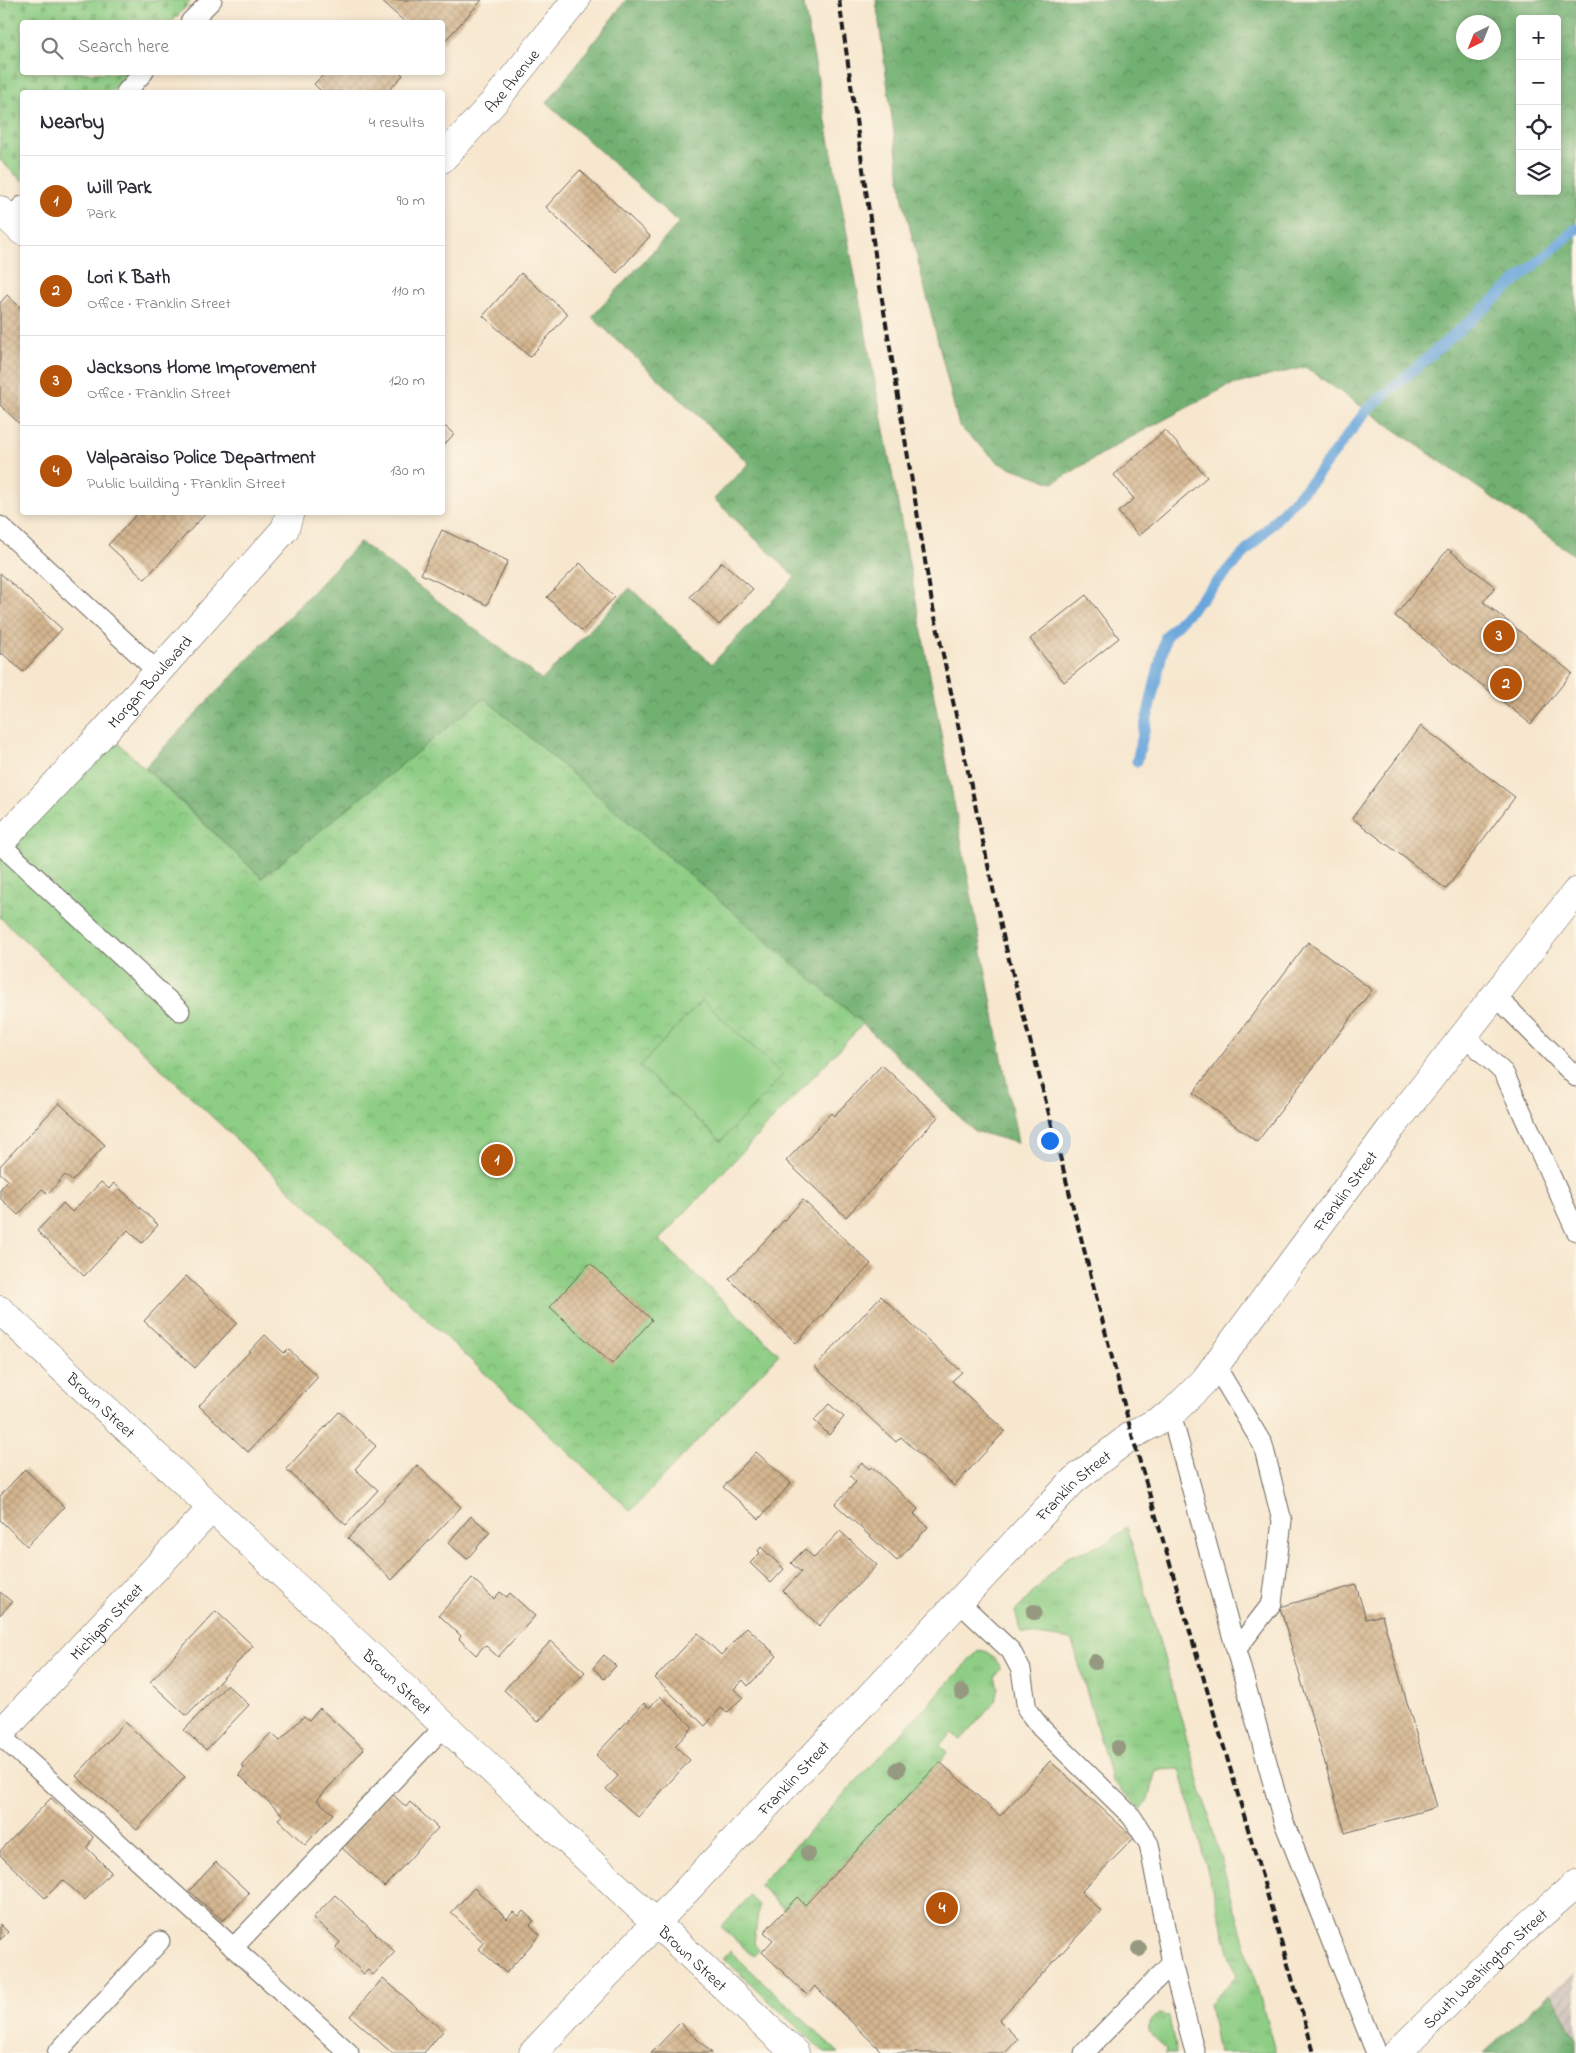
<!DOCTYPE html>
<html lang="en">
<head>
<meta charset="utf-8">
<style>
	:root { --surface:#fff; --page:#f7f7f7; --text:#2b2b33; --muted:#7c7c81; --line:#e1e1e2; --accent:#b45309 }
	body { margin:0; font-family:"Indie Flower",sans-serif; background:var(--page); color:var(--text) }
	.controls { position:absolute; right:15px; top:15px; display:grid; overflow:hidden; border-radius:5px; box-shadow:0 2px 8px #0003 }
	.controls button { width:45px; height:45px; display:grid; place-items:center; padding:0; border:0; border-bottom:1px solid var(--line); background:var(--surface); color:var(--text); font:25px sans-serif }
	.compass { position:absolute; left:1456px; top:15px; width:45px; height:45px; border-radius:50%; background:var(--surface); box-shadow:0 2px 8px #0003; rotate:223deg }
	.you { position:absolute; left:1049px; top:1140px; width:18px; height:18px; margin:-12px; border:4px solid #fff; border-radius:50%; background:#1a73e8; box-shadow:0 0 0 8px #1a73e833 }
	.badge { display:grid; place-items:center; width:32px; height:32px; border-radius:50%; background:var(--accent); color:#fff; font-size:16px; font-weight:700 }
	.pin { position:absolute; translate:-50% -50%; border:2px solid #fff; box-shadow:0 1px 5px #0006 }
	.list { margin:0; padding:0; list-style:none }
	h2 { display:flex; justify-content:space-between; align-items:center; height:65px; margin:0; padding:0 20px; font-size:21px }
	h2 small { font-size:16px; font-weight:400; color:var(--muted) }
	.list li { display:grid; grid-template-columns:32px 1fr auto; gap:15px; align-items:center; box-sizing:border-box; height:90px; padding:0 20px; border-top:1px solid var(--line) }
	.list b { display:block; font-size:19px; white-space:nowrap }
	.list p { margin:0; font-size:16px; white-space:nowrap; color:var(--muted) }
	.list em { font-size:16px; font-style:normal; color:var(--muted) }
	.icon { flex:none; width:28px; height:28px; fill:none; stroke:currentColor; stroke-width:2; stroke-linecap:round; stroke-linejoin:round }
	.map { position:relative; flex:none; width:1576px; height:2053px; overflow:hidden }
	.search { position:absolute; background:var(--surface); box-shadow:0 2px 8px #0003; left:20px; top:20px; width:425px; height:55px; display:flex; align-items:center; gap:12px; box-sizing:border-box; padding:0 18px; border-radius:5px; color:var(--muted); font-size:19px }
	.panel { position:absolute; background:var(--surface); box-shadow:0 2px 8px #0003; left:20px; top:90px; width:425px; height:425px; border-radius:5px }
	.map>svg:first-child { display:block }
	.industrial { fill:url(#industrial-furrows) }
	.grass { fill:url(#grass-tufts); stroke:#547450 }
	.forest { fill:url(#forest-crowns); stroke:#476647; fill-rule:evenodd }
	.cemetery { fill:url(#cemetery-stones); stroke:#547450 }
	.park { fill:url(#park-crowns); stroke:#547450 }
	.pitch { fill:#8dcd84; stroke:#547450 }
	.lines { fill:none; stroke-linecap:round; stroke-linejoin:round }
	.stream { stroke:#69a6db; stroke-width:11 }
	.building { fill:url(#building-cross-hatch) }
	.lane-casing { stroke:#69635b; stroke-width:21 }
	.street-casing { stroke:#69635b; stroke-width:29 }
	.secondary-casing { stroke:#69635b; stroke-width:29 }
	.lane { stroke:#fff; stroke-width:19 }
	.street { stroke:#fff; stroke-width:28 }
	.secondary { stroke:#fff; stroke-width:28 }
	.rail { stroke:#1c1c1c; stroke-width:4; stroke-dasharray:8 4; stroke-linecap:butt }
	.tree { fill:#959980 }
	.labels { text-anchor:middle; stroke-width:4.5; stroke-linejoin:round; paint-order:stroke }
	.street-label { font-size:16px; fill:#1c1c1c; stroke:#fcf5e5 }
</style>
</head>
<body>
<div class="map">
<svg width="1576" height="2053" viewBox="0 0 1576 2053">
	<defs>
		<pattern id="industrial-furrows" width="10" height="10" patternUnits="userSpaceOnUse" patternTransform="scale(1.25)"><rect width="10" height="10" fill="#cec1ba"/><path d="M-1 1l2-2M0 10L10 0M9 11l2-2" fill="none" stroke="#b0a59f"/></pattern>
		<pattern id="grass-tufts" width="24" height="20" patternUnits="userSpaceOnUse" patternTransform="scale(1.25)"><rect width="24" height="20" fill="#8dcd84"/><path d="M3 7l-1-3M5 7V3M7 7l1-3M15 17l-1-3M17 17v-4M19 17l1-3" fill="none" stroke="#79af71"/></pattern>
		<pattern id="forest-crowns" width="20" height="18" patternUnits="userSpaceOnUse" patternTransform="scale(1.25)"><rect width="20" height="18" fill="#72b072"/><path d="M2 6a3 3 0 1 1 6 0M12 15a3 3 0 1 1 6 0" fill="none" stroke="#5d8e5d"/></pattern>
		<pattern id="cemetery-stones" width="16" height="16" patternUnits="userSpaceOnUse" patternTransform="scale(1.25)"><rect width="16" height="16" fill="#8dcd84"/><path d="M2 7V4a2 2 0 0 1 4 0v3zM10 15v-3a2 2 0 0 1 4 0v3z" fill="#79af71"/></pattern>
		<pattern id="park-crowns" width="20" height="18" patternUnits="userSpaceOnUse" patternTransform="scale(1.25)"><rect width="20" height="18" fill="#8dcd84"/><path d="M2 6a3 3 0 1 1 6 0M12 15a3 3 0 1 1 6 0" fill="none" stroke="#79af71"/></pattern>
		<pattern id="building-cross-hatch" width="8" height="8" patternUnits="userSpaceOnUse" patternTransform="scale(1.25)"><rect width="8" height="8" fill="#d4b58f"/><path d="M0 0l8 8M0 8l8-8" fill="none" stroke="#b59b7b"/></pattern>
	</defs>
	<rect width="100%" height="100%" fill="#fcf5e5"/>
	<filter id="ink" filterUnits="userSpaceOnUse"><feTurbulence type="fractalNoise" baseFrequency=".02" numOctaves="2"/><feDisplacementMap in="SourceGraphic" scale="10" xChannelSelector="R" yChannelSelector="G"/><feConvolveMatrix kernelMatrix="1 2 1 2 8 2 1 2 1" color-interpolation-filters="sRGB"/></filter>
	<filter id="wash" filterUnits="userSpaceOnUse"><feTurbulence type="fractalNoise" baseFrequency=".0096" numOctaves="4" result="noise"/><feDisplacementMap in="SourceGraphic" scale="20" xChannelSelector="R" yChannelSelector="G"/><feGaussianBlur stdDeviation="1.12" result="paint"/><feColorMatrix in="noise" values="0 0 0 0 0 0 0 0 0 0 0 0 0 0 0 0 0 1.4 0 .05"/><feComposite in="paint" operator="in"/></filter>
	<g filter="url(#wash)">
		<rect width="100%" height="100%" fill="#f7e7cf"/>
		<path class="industrial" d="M1576,1974V2039L1550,1993Z"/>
		<path class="grass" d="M1127,1527L1275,2051V2053H1218L1209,2003L1236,1977L1180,1769L1156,1770L1147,1802L1141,1810L1112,1781L1072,1640L1022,1633L1015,1612L1065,1558L1109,1542Z
			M979,1650L988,1652L999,1664L1000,1669L995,1676L998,1687L995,1702L961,1740L952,1733L940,1745L947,1752L940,1762L805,1905L785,1910L759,1885Z
			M750,1896L759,1905L754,1943L760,1950L753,1956L721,1927Z
			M730,1951L839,2053H825L723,1958Z
			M1159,2014L1169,2016L1176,2053H1164L1167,2049C1155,2038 1137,2027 1159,2014Z"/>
		<path class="forest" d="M626,0H803L1018,1143L974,1131L863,1024L484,698L262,878L145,767L360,542L542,680L630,588L712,664L795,577L714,499L749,463L592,317L679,223L547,103Z
			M876,0H1576V556L1305,367L1228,386L1122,442L1053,483L999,463L959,426L903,200ZM1520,19H1557V191H1520ZM1464,22H1494V52H1464Z
			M1550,1993L1576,2039V2053H1484Z"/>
		<path class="cemetery" d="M0,0H192L172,22H22V72L128,73L110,92H22V181L0,160Z"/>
		<path class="park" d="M484,698L863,1024L659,1240L779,1354L631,1511L0,917V843L105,731L262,878Z"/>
		<path class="pitch" d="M702,1000L783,1075L721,1141L640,1066Z"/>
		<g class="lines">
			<path class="stream" d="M1137,761L1166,636L1314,479L1366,411L1576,229"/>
		</g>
		<g id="blocks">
			<path class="building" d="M380,0H482L442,44V22H405Z
				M326,72H400L403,75L387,92H322L314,84Z
				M580,170L650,236L617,273L546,207Z
				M521,273L568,314L530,357L483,316Z
				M7,295L22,309V426L0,405V303Z
				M442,424L454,434L442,447Z
				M1165,430L1207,477L1139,536L1118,512L1134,499L1114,475Z
				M139,512H207L145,579L108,545Z
				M442,530L508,561L487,605L421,574Z
				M1448,549L1495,587L1483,602L1572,673L1531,724L1395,616Z
				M722,562L753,589L719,625L690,597Z
				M580,563L615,597L582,631L547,597Z
				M0,573L62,629L23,672L2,653L0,655Z
				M1086,595L1119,638L1064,682L1030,639Z
				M1421,726L1515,797L1446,889L1352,818Z
				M1308,942L1372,990L1257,1142L1193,1093Z
				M882,1065L938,1117L846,1217L786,1161L831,1113L834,1116Z
				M59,1103L105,1145L72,1181L65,1175L48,1194L42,1189L18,1215L0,1198V1189L8,1180L0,1173V1166Z
				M101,1182L109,1189L114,1183L158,1225L142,1243L128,1230L84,1276L37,1231L63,1203L72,1212Z
				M803,1200L871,1264L796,1343L729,1279Z
				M590,1263L652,1320L612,1364L550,1307Z
				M186,1276L237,1323L195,1368L144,1321Z
				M881,1296L962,1372L952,1381L1005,1431L954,1486L901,1437L896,1442L815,1367Z
				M265,1335L284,1353L288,1349L318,1377L248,1452L199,1406Z
				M829,1404L844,1417L829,1435L814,1420Z
				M339,1412L376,1446L355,1469L378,1490L346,1525L286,1469Z
				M756,1452L791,1483L759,1519L723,1487Z
				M862,1463L869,1469L872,1467L918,1509L914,1514L928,1527L897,1561L835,1504L856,1482L850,1476Z
				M417,1465L461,1507L392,1580L348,1538Z
				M25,1469L64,1507L27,1546L0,1520V1496Z
				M471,1516L490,1532L467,1559L448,1543Z
				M840,1531L877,1565L819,1626L783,1591L801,1572L791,1563L805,1549L814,1558Z
				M761,1547L784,1569L771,1583L750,1563L760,1553L758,1551Z
				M472,1578L494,1599L500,1592L507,1597L510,1593L535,1616L498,1657L485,1645L476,1655L459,1639L461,1636L439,1615Z
				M1356,1585L1366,1619L1382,1615L1437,1807L1345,1833L1280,1607Z
				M0,1592L12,1602L0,1615Z
				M216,1611L253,1646L187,1716L150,1682Z
				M747,1627L777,1656L748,1686L743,1680L734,1689L743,1697L727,1713L721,1708L705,1726L655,1678L698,1633L721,1655Z
				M551,1641L585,1672L538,1722L504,1690Z
				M604,1655L616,1666L604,1679L593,1668Z
				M227,1685L249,1705L206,1750L184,1730Z
				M660,1696L693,1727L675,1746L690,1760L638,1817L606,1789L618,1776L596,1755L644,1703L649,1708Z
				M320,1708L364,1749L317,1800L333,1814L305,1845L278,1819L283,1815L239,1775L244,1768L242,1764L271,1733L280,1741L304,1716L309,1720Z
				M125,1722L185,1777L137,1830L76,1776Z
				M1050,1761L1134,1838L1081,1892L1101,1911L999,2020L1018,2039L1005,2053H883L815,1986L807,1995L762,1952L773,1940L764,1932L797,1897L805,1905L940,1762L1000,1816Z
				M389,1791L406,1807L410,1802L438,1828L384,1887L339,1845Z
				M51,1798L93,1837L87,1848L111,1872L85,1900L63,1880L45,1898L0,1855V1851Z
				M216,1862L249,1893L223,1921L189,1891Z
				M474,1888L507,1919L513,1912L519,1916L523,1911L534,1921L530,1925L540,1935L506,1973L479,1949L484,1943L451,1913Z
				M335,1895L395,1952L373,1975L368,1970L364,1974L336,1947L340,1942L313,1918Z
				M0,1924L8,1932L0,1940Z
				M383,1978L443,2031L424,2053H392L350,2016Z
				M680,2023L712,2053H651Z"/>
		</g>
	</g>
	<g filter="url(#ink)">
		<use href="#blocks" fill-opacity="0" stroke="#69635b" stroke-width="1"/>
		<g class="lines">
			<g class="lane-casing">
				<path id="lane" d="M190,22L212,0
					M126,92L144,72
					M11,219L22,206
					M0,526L158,672
					M0,844L180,1011
					M1495,995L1576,1077
					M1464,1035L1504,1073L1576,1231
					M1215,1365L1263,1445L1282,1521L1272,1603L1236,1650
					M1171,1414L1283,1820L1376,2053
					M959,1602L1011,1651L1021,1670L1027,1710L1041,1728L1132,1817L1149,1844L1172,1963
					M0,1735L349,2053
					M233,1948L445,1726
					M57,2053L160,1941
					M1084,2053L1172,1963L1195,2053"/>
			</g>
			<g class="street-casing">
				<g id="street">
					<path id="s1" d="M442,159L494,102L576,0"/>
					<path d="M0,210L22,231"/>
					<path id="s2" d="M0,843L105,731L285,529L290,512"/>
					<path id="s3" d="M0,1310L795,2053"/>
					<path id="s4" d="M0,1734L212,1508"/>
					<path id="s5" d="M533,2053L1074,1480L1132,1435L1171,1414L1204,1381L1392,1127L1576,892"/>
				</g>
			</g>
			<g class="secondary-casing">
				<g id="secondary">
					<path id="s6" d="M1397,2053L1513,1939L1576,1884"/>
				</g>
			</g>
			<use href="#lane" class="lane"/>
			<use href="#street" class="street"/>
			<use href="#secondary" class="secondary"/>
			<path class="rail" d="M839,0L878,275L932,603L1004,940L1132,1435L1314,2053"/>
		</g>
		<g class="tree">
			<circle cx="1034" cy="1612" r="8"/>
			<circle cx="1095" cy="1662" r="8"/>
			<circle cx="962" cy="1692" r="8"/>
			<circle cx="1118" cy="1748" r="8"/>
			<circle cx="898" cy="1769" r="8"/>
			<circle cx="808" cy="1854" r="8"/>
			<circle cx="1139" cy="1949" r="8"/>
		</g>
	</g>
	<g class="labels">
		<g class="street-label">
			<text dy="6" stroke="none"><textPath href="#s1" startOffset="105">Axe Avenue</textPath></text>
			<text dy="6" stroke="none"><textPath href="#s2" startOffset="220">Morgan Boulevard</textPath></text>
			<text dy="6" stroke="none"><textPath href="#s5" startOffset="1189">Franklin Street</textPath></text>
			<text dy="6" stroke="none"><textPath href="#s3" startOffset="139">Brown Street</textPath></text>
			<text dy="6" stroke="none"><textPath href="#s5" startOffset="784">Franklin Street</textPath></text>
			<text dy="6" stroke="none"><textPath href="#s4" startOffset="155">Michigan Street</textPath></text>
			<text dy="6" stroke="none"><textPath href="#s3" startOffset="544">Brown Street</textPath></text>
			<text dy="6" stroke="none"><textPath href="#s5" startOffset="379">Franklin Street</textPath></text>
			<text dy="6" stroke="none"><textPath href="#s3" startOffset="949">Brown Street</textPath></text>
			<text dy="6" stroke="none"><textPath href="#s6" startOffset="122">South Washington Street</textPath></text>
		</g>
	</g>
</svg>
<div class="controls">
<button>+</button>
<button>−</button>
<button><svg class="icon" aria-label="locate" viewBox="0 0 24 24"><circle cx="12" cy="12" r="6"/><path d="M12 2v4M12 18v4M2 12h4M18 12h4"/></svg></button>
<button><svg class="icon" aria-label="layers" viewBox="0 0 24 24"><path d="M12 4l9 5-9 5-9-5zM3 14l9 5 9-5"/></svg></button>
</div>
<svg class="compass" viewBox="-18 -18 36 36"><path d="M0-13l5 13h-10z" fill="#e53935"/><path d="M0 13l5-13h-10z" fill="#7c7c81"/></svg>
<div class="you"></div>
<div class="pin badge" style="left:497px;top:1160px">1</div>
<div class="pin badge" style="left:1506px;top:684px">2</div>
<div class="pin badge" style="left:1499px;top:636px">3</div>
<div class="pin badge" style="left:942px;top:1908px">4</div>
<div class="search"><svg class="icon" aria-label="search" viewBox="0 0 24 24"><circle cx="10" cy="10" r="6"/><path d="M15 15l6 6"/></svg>Search here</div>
<section class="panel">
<h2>Nearby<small>4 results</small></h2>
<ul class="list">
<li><span class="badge">1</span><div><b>Will Park</b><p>Park</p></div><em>90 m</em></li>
<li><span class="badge">2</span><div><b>Lori K Bath</b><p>Office · Franklin Street</p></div><em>110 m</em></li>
<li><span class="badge">3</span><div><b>Jacksons Home Improvement</b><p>Office · Franklin Street</p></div><em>120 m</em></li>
<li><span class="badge">4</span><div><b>Valparaiso Police Department</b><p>Public building · Franklin Street</p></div><em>130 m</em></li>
</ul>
</section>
</div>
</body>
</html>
